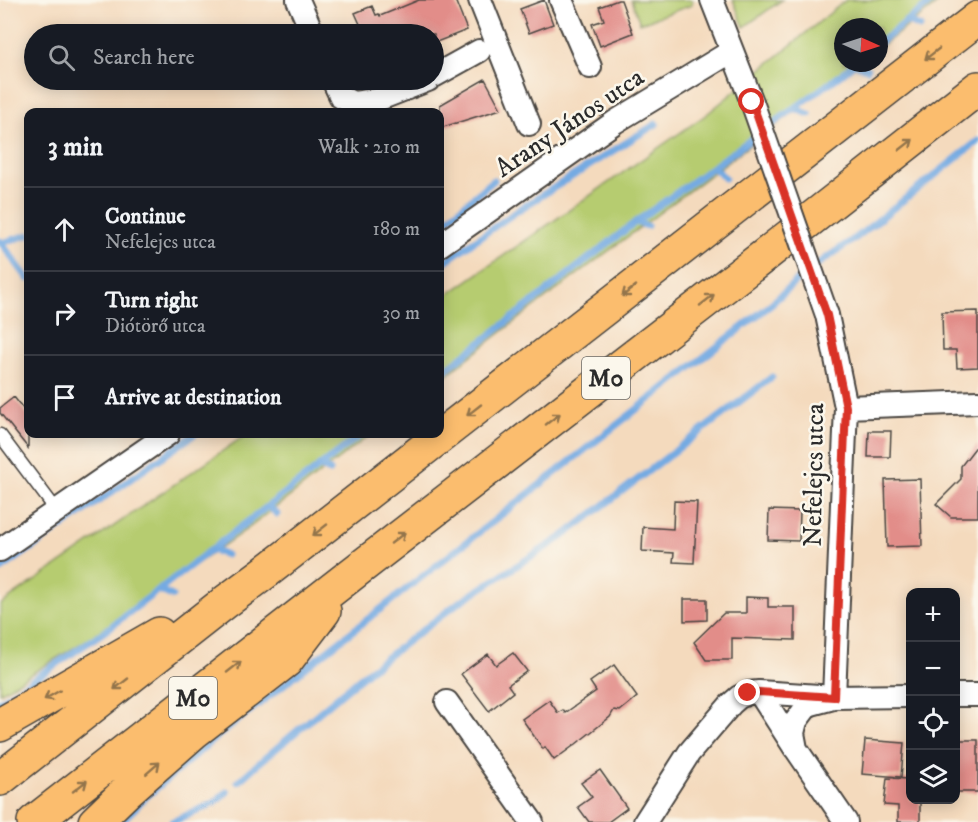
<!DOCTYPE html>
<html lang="en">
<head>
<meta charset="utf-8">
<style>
	:root { --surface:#171b24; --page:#242831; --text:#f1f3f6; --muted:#9ea1a6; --line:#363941 }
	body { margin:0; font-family:"IM FELL DW Pica",serif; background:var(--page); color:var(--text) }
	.controls { position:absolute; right:18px; bottom:18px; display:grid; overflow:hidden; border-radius:12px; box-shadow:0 3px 15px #0003 }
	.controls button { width:54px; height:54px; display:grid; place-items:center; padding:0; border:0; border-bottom:2px solid var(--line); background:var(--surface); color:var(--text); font:30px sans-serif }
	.compass { position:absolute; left:834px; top:18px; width:54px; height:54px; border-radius:50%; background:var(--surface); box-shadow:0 3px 15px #0003; rotate:93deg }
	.stop { position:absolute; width:18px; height:18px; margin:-14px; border:4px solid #d93025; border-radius:50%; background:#fff }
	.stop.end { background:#d93025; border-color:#fff; box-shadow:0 2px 6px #0008 }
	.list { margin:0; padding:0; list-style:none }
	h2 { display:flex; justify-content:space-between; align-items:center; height:78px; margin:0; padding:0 24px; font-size:26px }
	h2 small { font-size:20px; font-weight:400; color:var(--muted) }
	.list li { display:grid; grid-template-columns:39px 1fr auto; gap:18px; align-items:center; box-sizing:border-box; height:84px; padding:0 24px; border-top:2px solid var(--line) }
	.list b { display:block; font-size:22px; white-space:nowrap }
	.list p { margin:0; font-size:20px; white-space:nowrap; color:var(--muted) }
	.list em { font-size:20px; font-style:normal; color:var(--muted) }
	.icon { flex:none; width:33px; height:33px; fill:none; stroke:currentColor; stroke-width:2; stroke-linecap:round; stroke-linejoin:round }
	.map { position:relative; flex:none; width:978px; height:822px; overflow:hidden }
	.search { position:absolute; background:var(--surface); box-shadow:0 3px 15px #0003; left:24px; top:24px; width:420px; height:66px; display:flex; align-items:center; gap:15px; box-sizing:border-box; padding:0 21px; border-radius:33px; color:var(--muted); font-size:22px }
	.panel { position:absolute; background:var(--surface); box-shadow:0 3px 15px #0003; left:24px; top:108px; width:420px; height:330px; border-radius:12px }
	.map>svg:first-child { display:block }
	.green { fill:#b6cc70; stroke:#707c4e; stroke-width:1.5 }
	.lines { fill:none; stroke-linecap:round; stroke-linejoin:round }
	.stream { stroke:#74aae2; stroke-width:7 }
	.building { fill:#e28d89 }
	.lane-casing { stroke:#494541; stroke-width:15 }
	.street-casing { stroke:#494541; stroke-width:26 }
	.highway-casing { stroke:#494541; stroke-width:36 }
	.lane { stroke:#fff; stroke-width:12 }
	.street { stroke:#fff; stroke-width:22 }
	.highway { stroke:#fbbd6e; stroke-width:33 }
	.street-bridge-casing { stroke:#494541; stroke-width:26; stroke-linecap:butt }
	.street-bridge { stroke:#fff; stroke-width:22 }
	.oneway { stroke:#93744c }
	.route { stroke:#d93025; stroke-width:8 }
	.labels { text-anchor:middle; stroke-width:5; stroke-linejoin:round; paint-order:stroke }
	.shield { fill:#fbf7ec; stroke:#696865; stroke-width:1.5 }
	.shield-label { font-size:24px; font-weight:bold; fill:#2b2b2b }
	.street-label { font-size:26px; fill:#2b2b2b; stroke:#fbf7ec }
</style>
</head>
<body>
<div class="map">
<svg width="978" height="822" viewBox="0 0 978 822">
	<rect width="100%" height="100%" fill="#fbf7ec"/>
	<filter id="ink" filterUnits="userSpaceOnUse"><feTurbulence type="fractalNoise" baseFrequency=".0167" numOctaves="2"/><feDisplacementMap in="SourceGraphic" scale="12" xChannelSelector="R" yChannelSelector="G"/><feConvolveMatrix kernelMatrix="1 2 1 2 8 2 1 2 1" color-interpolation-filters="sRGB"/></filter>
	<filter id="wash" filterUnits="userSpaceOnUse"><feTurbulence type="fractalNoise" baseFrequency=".008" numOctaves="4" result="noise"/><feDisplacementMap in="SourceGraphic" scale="24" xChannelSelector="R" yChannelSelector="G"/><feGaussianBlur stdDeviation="1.35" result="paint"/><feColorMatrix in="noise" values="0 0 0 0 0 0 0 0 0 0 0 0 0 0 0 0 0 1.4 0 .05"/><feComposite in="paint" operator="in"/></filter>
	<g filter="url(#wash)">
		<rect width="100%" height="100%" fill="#f4dabd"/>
		<path class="green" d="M631,0H692V5L640,23Z
			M733,0H782L744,27Z
			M846,0H942L879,48V27H843V63H859L522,316L440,380V300L707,114Z
			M247,434H371L250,527L90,638L0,693V605Z"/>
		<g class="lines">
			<path class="stream" d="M906,21L920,27
				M879,43L934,0
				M854,63L867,69
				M794,108L809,114
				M713,167L725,178
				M635,222L647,226
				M440,226L494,180
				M0,241L28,279
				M1,243L28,235
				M440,265L520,209L656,124
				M440,374L633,224L838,77L855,63
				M319,466L330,471
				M268,506L277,514
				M212,550L226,555
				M0,570L195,434
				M159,590L172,596
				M0,702L105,631L362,434
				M238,782L259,763L366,673L458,603L562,537L772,377
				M121,822L146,797L214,739L768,307L806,272L857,237L978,141
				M172,822L214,803L227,792"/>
		</g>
		<g id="blocks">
			<path class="building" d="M419,0H455L467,30L434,43V34H336L360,24L355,13L372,6L376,15L379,14L380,16Z
				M544,0L553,24L529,33L520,9Z
				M618,0H621L633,33L600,46L592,24L604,20L599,7Z
				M485,79L501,109L440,128V105Z
				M978,311V367L957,368L956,350H943L942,312Z
				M14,397L28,415V448L0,413V408Z
				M869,431H891L890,457H868Z
				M978,444V517H951L936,504L961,479V466Z
				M920,479L922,546L887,547L885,480Z
				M674,501L697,502L694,563L673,562L674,553L642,551L643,527L673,529Z
				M769,510L800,511L799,541L768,540Z
				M746,597L768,598V607H795V640L732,638V660H706L694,642L724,613H746Z
				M684,599H707V620L684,621Z
				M513,653L527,671L508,685L513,692L489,711L461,674L488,654L496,665Z
				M614,665L637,697L620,711L614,710L610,717L576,744L554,760L545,747L543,749L522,719L549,700L558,713L563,710L565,713L596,691L590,682Z
				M865,740L904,743L901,777L862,774Z
				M956,740H978V792H956Z
				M600,770L627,808L608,822H589L578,807L592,797L581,783Z
				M887,778L910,779V800H920V822H898V806L884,805Z"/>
		</g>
	</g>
	<g filter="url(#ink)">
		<use href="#blocks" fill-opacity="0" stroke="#494541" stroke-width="1.5"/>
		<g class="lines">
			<g class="lane-casing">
				<path id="lane" d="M0,435L57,511"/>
			</g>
			<g class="street-casing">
				<path id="street" d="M298,0L313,34
					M480,0L529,124
					M561,0L590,67
					M712,0L752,102
					M434,76L479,51
					M333,80L341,97L353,103L377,100L428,80
					M440,245L615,122L732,51
					M827,315L846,407L834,697
					M846,407L978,402
					M0,550L168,434
					M759,692L795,748
					M956,695H978
					M830,699L808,705L796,721L793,733L796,749L846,822
					M447,702L532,822
					M645,822L689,753L731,704L739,697L749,693L759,692L834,697L910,696"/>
			</g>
			<g class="highway-casing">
				<path id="highway" d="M0,725L159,634
					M0,779L224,603L267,571L978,18
					M34,822L352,574L764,256L978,88
					M95,822L126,792L194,732L286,661L324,611"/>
			</g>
			<use href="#lane" class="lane"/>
			<use href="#street" class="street"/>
			<use href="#highway" class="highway"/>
			<g class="street-bridge-casing">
				<path id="street-bridge" d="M752,102L827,315"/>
			</g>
			<use href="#street-bridge" class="street-bridge"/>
		</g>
		<defs><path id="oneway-shaft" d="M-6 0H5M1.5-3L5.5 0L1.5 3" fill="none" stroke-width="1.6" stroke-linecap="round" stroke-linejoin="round" transform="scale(1.5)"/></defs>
		<g class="oneway">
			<use href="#oneway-shaft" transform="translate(932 54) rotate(142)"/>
			<use href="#oneway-shaft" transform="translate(906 145) rotate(-38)"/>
			<use href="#oneway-shaft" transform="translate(629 291) rotate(142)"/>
			<use href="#oneway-shaft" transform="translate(707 300) rotate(-38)"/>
			<use href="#oneway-shaft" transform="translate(474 410) rotate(142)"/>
			<use href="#oneway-shaft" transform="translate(553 419) rotate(-38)"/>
			<use href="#oneway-shaft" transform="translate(320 530) rotate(142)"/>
			<use href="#oneway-shaft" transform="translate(398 538) rotate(-38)"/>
			<use href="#oneway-shaft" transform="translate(234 667) rotate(-38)"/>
			<use href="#oneway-shaft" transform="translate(121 684) rotate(142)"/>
			<use href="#oneway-shaft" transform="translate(52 695) rotate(150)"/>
			<use href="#oneway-shaft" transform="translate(153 768) rotate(-41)"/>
			<use href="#oneway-shaft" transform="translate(80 786) rotate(-38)"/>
		</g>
	</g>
	<g class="lines" filter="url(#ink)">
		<path class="route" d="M748,693L759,692L834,697L846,407L827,315L752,102"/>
	</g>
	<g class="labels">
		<g class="shield">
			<rect x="582" y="357" width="48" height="42" rx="4.5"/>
			<rect x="169" y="677" width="48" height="42" rx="4.5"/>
		</g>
		<g class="shield-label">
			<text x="606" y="386">M0</text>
			<text x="193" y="706">M0</text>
		</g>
		<g class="street-label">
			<text transform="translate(569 122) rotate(-34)" y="9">Arany János utca</text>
			<text transform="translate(813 475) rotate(-89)" y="9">Nefelejcs utca</text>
		</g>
	</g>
</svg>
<div class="controls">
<button>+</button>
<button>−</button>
<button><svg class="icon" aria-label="locate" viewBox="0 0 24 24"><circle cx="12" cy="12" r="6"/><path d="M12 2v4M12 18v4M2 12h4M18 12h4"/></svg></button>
<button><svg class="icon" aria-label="layers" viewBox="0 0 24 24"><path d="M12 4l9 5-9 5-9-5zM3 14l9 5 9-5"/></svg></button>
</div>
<svg class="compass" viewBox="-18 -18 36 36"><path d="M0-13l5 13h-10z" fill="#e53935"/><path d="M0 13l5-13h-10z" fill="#9ea1a6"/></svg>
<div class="stop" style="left:752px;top:102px"></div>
<div class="stop end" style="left:748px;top:693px"></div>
<div class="search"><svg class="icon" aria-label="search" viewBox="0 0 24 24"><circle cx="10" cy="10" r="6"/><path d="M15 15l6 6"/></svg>Search here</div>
<section class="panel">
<h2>3 min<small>Walk · 210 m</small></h2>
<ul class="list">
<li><svg class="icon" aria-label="ahead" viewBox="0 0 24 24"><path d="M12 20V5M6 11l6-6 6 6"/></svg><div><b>Continue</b><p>Nefelejcs utca</p></div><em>180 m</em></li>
<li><svg class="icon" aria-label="right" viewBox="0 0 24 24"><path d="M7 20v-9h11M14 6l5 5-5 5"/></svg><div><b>Turn right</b><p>Diótörő utca</p></div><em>30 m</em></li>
<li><svg class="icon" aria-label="arrive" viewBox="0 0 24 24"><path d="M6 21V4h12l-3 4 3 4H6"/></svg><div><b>Arrive at destination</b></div></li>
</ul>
</section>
</div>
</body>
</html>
